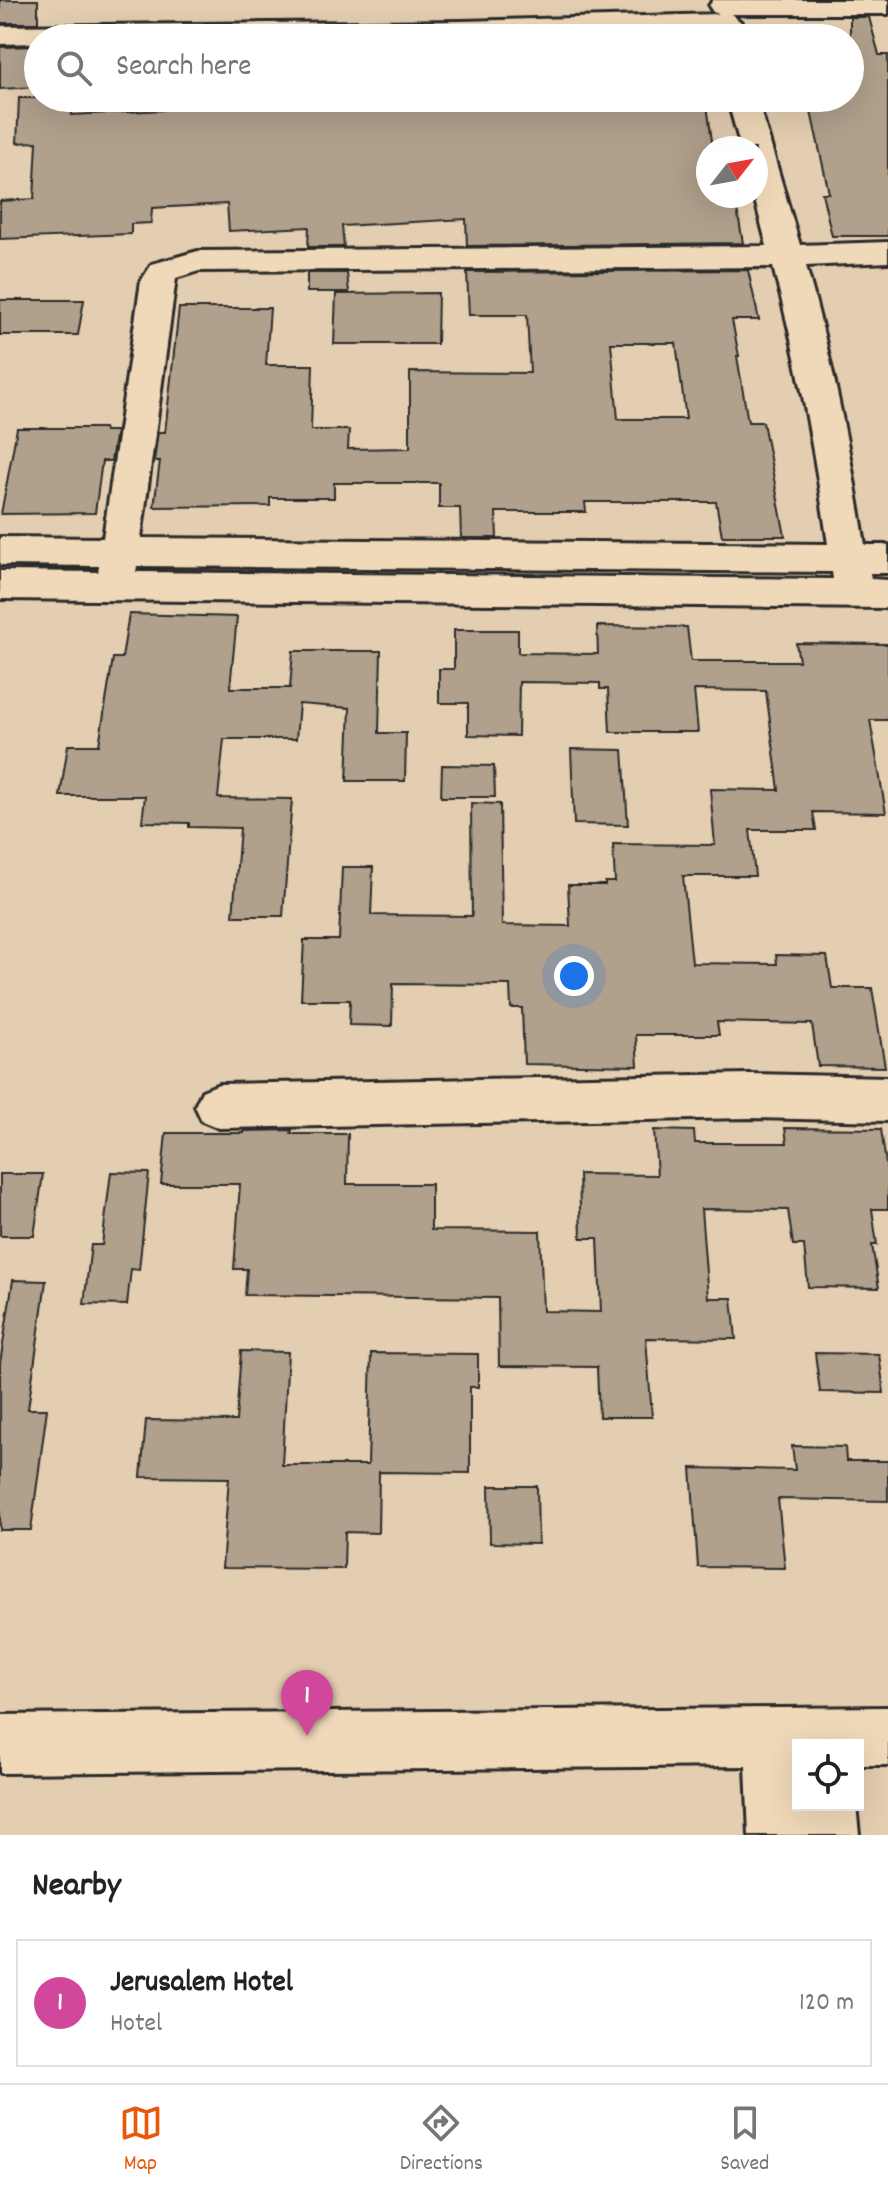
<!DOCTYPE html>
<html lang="en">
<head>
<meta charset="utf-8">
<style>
	:root { --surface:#fff; --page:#f2f2f2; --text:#222; --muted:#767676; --line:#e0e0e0; --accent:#ea580c }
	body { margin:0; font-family:Dekko,sans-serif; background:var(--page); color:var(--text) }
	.controls { position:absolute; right:24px; bottom:24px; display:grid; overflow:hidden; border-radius:0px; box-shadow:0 8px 32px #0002 }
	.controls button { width:72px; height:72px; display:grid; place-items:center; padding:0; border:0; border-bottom:2px solid var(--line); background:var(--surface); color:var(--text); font:40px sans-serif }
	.compass { position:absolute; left:696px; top:136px; width:72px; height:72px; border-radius:50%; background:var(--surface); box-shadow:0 8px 32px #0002; rotate:59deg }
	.you { position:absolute; left:574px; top:976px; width:28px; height:28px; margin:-20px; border:6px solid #fff; border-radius:50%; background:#1a73e8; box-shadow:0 0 0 12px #1a73e833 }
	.badge { display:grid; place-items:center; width:52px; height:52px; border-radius:50%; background:var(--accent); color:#fff; font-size:26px; font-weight:700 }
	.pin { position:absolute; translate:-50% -66px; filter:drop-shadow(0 2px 4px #0008) }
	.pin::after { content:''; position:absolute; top:42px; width:28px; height:24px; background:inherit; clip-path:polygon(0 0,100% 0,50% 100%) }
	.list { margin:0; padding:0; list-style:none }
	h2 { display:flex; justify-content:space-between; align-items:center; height:104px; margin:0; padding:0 32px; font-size:34px }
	h2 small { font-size:26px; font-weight:400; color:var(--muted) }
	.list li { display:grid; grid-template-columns:52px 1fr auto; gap:24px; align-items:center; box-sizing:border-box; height:128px; margin:0 16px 16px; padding:0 16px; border:2px solid var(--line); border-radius:0px }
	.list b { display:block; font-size:30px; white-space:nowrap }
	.list p { margin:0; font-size:26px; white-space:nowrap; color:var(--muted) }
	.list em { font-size:26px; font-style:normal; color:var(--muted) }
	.icon { flex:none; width:44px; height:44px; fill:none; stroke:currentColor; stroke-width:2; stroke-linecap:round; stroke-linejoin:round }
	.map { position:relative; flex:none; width:888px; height:1835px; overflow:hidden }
	.search { position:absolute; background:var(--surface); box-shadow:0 8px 32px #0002; left:24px; right:24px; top:24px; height:88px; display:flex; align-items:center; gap:20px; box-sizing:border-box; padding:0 28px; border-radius:44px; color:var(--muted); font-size:30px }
	.sheet { height:248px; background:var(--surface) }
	nav { display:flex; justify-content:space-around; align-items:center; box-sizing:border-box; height:112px; border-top:2px solid var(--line); background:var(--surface); font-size:22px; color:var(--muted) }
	nav a { display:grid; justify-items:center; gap:4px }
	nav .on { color:var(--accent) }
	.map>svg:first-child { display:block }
	.building { fill:#b0a08c; stroke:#2b2b2b; stroke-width:2; fill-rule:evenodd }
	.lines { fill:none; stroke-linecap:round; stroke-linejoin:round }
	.minor-casing { stroke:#2b2b2b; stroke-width:6 }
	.tertiary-casing { stroke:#2b2b2b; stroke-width:6 }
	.minor { fill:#f0d9b9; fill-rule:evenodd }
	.tertiary { fill:#f0d9b9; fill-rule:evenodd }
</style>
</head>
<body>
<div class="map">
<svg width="888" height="1835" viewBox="0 0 888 1835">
	<rect width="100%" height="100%" fill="#e4ceb1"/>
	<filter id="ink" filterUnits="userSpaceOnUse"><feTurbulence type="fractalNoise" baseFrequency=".0125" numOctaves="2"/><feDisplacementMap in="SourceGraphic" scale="16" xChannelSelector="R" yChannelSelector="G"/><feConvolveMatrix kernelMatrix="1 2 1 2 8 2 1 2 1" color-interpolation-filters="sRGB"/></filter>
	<g filter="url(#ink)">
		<path class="building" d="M0,0H38V23H0Z
			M850,17H869L879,55H888V236H832L822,193H829L808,98H850Z
			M38,46V87L0,89V47Z
			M19,98H73L72,115L163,110V98H448L449,104L579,102V98H706L713,148H708V196H724L725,203H736L743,243L467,246L466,219L342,226L344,247H308L309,227L229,231L227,204L152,208L151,223L131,224V234L0,239V201L34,199L37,142L17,143Z
			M748,270L759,320H732L739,356H737L748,422H763L785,536H722L716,502H585L586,512H496L497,538H461L460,508H439V483H334V498H270V506L154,507L160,461H154L158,432H165L179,308H270L266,365H313L311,430H349L348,449L410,448V372L530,373L527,315H469L467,272ZM611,343H676L686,419H618Z
			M307,273H347L349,292H307Z
			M438,293L437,344H334L336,294Z
			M0,300H84L78,335H0Z
			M17,428H104L105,431H116L111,461H102L95,513L1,514Z
			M129,614L237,617L230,688H290L293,651H381L379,733H406L405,781H347L350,708L299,704L296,739H224L218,798L292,799L283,916H233L240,828L189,827V823L142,822L145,796H60L68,745H99L113,658H122Z
			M597,626L687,627L691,661H799L796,643L888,644V720H870L886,813L813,812L816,830H750L755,876H683L692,963L777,964L776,955L827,956L832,988H872L885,1067L818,1066L812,1024L717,1022L719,1035H636L638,1066L524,1064L522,1008H511L510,985L393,984L392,1026L349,1025L350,1000H301L304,940H339L342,867H373L371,915L472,916L471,803L500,804L502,925L570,926L568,885H605V882H615L613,844L715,845L710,789L779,790L766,691L694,690L698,732H610L608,689H600V683L519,682L518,736L468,735V703H439V669H454V630H518V653L598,654Z
			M571,749L623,750L628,825L574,824Z
			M442,765L494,766L495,797H441Z
			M785,1128L881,1129L888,1178V1209H872L877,1245H872L879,1288L808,1287L804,1245H793L788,1210L701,1209L708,1298H732L736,1339L646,1338L652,1417H599L597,1367L499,1366L498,1298L245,1295L247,1269H234L240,1184H161L166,1133H244V1131L292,1130L291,1134H348L347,1184H431V1230L540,1231L543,1311L601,1312L598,1238H581L579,1174L657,1175L654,1130L694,1131L695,1143H787Z
			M111,1172L149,1173L139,1270L131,1269L127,1305L84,1304L91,1245H102Z
			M0,1174H43L34,1236H0Z
			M13,1280L46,1281L28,1409H47L31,1530H0V1363Z
			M241,1351L288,1352L282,1465H368L371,1353L478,1354V1387H470V1473L379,1472L378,1533L345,1532L344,1569L222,1568L229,1478L141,1477L146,1420L236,1421Z
			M815,1353L879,1354L884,1393L820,1392Z
			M792,1446L845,1447L846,1461H888V1501L778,1499L785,1568L698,1567L691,1468L795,1470Z
			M489,1486H537L538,1544L490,1543Z"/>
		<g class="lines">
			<g class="minor-casing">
				<path id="minor" d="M713,0H888V14H731L741,22L737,28L727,31L483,38H38V43L0,44V26L462,21L719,14L713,12L709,6Z
					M727,98H757L800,245L888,242V262L806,266C832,358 850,450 865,545H888V573H870L871,579L888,580V608L0,599V571L98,572L99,566L0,565V537L103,538L141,281L152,264L198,251L767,246L754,196L756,148H741ZM773,267C798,358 814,451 828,544L141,538L176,278L199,271ZM137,566L832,572L833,579L136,572Z
					M749,1074L888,1077V1121L749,1118L219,1128L202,1121L195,1106L202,1091L219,1084Z"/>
			</g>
			<g class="tertiary-casing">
				<path id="tertiary" d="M888,1707V1765H858V1745H798V1805H856L859,1835H749L746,1766L0,1773V1715Z"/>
			</g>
			<use href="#minor" class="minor"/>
			<use href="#tertiary" class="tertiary"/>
		</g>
	</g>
</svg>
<div class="controls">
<button><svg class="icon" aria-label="locate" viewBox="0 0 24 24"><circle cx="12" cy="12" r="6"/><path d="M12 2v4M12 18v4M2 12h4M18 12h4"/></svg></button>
</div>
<svg class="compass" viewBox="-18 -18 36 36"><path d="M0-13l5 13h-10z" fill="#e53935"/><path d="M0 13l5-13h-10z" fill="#767676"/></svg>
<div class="you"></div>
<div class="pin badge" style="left:307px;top:1736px;background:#d1479c">1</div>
<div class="search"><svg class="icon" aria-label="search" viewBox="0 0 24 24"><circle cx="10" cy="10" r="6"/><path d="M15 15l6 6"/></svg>Search here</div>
</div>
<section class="sheet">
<h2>Nearby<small></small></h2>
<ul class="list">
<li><span class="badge" style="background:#d1479c">1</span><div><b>Jerusalem Hotel</b><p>Hotel</p></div><em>120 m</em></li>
</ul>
</section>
<nav>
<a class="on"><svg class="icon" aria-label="map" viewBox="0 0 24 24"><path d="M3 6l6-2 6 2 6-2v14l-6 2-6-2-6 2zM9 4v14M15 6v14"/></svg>Map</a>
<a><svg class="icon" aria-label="directions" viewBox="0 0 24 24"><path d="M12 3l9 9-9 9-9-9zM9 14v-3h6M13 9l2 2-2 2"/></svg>Directions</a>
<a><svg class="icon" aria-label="saved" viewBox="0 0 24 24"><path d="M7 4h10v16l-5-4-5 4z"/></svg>Saved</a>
</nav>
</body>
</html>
